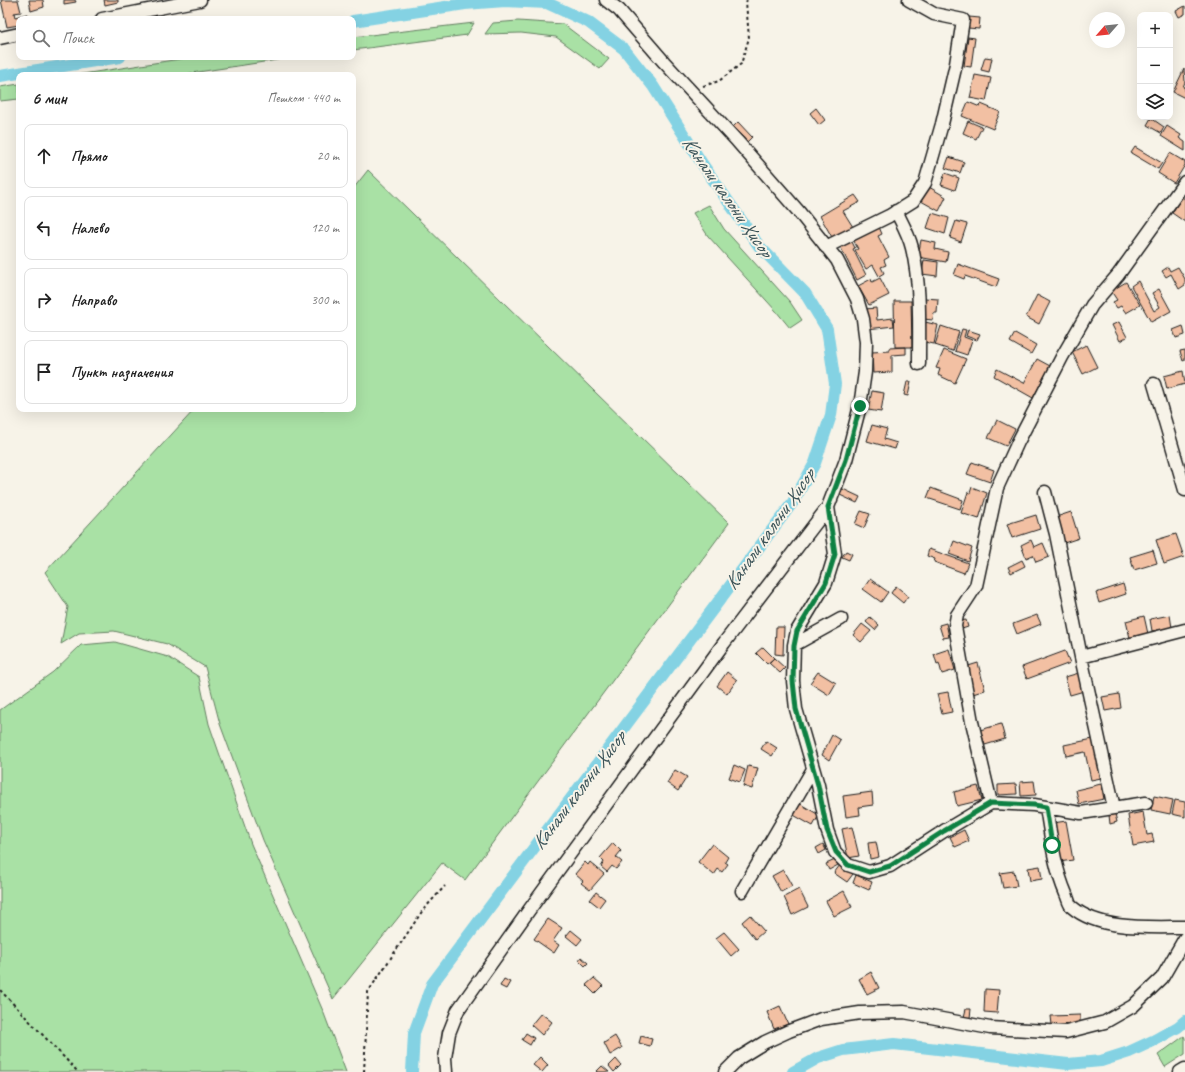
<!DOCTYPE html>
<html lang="ru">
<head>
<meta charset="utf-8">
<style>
	:root { --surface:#fff; --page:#f2f2f2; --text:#222; --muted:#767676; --line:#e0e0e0 }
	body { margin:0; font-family:Caveat,sans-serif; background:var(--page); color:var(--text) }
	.controls { position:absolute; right:12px; top:12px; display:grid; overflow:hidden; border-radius:8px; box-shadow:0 4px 16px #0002 }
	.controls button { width:36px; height:36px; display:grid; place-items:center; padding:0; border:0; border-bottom:1px solid var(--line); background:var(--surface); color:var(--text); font:20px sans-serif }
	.compass { position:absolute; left:1089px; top:12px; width:36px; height:36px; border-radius:50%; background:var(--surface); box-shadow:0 4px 16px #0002; rotate:242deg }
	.stop { position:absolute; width:12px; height:12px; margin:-9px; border:3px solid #0b8043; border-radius:50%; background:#fff }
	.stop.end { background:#0b8043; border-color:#fff; box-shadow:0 1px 4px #0008 }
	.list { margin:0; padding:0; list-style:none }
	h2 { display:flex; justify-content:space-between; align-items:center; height:52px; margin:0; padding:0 16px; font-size:17px }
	h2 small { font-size:13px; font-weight:400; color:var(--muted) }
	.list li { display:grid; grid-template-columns:26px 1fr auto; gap:12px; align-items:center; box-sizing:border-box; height:64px; margin:0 8px 8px; padding:0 8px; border:1px solid var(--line); border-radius:8px }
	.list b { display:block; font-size:15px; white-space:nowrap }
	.list em { font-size:13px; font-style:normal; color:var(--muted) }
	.icon { flex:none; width:22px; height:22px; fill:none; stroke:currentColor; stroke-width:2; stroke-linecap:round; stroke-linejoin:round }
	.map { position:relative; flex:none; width:1185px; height:1072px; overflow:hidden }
	.search { position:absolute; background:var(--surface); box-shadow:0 4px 16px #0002; left:16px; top:16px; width:340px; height:44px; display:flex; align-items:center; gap:10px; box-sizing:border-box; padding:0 14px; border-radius:8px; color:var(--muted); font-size:15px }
	.panel { position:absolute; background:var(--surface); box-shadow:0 4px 16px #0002; left:16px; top:72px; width:340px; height:340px; border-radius:8px }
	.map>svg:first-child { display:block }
	.green { fill:#a9e1a5; stroke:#627e60 }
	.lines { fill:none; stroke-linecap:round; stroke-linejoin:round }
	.canal { stroke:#84d2e3; stroke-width:12 }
	.building { fill:#f2c0a3; stroke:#1c1c1c }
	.minor-casing { stroke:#1c1c1c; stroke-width:15 }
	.path { stroke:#1c1c1c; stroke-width:2; stroke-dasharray:3 3; stroke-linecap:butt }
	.minor { stroke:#f7f3e8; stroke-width:12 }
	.route { stroke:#0b8043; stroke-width:5 }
	.labels { text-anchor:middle; stroke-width:4; stroke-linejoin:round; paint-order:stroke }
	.water-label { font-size:20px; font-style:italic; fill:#3b5358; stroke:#f7f3e8 }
</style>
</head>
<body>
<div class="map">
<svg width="1185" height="1072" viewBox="0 0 1185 1072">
	<rect width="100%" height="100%" fill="#f7f3e8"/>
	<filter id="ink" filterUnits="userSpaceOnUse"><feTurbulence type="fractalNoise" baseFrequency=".025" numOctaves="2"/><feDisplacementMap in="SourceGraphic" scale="8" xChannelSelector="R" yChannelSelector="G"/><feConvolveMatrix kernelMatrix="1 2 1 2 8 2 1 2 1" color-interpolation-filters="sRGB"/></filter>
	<g filter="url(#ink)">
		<path class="green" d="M518,21L563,24L609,59L600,69L556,37L521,33L485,34L493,23Z
			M474,23L467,35L353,50V37Z
			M193,57H297L178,75H76Z
			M19,84V99L0,101V87Z
			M368,170L729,523L465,880L442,863L333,999L263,840L220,724L205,667L167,644L114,631L79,633L61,644L68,607L45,572L195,409H353V189Z
			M709,205L724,229L790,302L802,320L790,328L776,311L708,236L693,213Z
			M115,642L168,657L199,677L209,724L251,844L323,1011L346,1072H0V710L53,672L81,645Z
			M1184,1036L1185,1038V1054L1165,1067L1158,1055Z"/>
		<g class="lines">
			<path class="canal" d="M353,21L465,4L505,1L547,3L588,22L624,49L653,86L703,165L759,246L805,293L827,329L835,384L831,415L815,463L793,502L432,984L414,1033L412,1072
				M0,76L120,57
				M793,1072L818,1058L843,1050L894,1044L1068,1064L1101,1061L1129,1052L1155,1040L1178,1027L1185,1021"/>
		</g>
		<path class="building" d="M1,0H18L21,12L14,13L15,17L27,14L28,19H19V25L7,27Z
			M29,0H43L44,7L31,11Z
			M64,0H75L76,2L64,4Z
			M104,0H118V2L105,5Z
			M1185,6V14L1179,17L1176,11Z
			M969,17L980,18L979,29L968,28Z
			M968,37L975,38L971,67L964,66Z
			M985,57L992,58L989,72L981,70Z
			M1184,69L1185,82L1183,87L1185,88V98L1173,92Z
			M975,75L991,78L986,101L970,98Z
			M968,102L980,107L981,104L1000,112L993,129L962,116Z
			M816,108L825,120L819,125L810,113Z
			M1151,118L1164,127L1161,133L1147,125Z
			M968,121L982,127L976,139L963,133Z
			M738,122L752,137L747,142L733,127Z
			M1167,126L1181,135L1179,138L1185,142V151L1161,136Z
			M1135,147L1162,163L1158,169L1131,153Z
			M1170,153L1185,162V165L1174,183L1158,173Z
			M949,157L964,162L960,173L945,168Z
			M945,173L959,178L955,190L941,185Z
			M929,187L946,197L939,211L921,201Z
			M855,195L860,202L843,211L853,227L833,239L820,216Z
			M1182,197L1185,199V222L1172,213Z
			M932,213L949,218L945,234L927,228Z
			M956,221L967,224L961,242L950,238Z
			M879,227L882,234L878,236L889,257L884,260L886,265L881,267L884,273L879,276L873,265L866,269L855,250L858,249L854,241Z
			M847,240L849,243L852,242L855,248L853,249L866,275L857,280L839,244Z
			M921,240L936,243L935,249L948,252L946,262L918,257Z
			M924,260L938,262L937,276L922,274Z
			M958,264L999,279L996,287L965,276L964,279L954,275Z
			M1168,267L1170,271L1178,267L1185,279V285L1179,289L1171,274L1166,277L1162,271Z
			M880,278L889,295L869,305L858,286L871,279L872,282Z
			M1138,281L1154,311L1160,307L1152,293L1159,289L1171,311L1151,322L1131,286Z
			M1126,282L1140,305L1126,313L1121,306L1117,308L1113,302L1117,300L1111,291Z
			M1037,295L1050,302L1039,324L1026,317Z
			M925,298L938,299L937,313H934L933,320L923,319Z
			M894,301H911L912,347H895Z
			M876,308L877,320L893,318L894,326L867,329L865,309Z
			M925,322L938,325L934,344L920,341Z
			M1119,322L1127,337L1120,341L1112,325Z
			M941,326L959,332L953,351L935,345Z
			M1183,326L1185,335L1176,338L1173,330Z
			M962,329L966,330L964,337L972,340L967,355L955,351Z
			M968,330L980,334L977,340L966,336Z
			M1015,333L1036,345L1031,354L1010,342Z
			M1086,345L1097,367L1083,374L1072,352Z
			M906,347V354L892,355V372L873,373L872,352L889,351V348Z
			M944,350L966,359L955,383L938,375L940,369L936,368Z
			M1185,350V360L1183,361L1180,351Z
			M1037,359L1050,366L1033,398L994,376L997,369L1024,383Z
			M1183,371L1185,384L1167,389L1164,376Z
			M907,382H911L908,396L904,395Z
			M872,391L884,393L881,412L868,410Z
			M997,420L1015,429L1006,446L988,438Z
			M872,425L887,429L884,439L897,443L895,449L867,441Z
			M972,462L994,470L990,482L967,474Z
			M972,487L987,493L979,519L961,513L968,492L970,493Z
			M931,488L963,500L960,509L927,498Z
			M843,489L860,497L857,503L840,495Z
			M861,511L870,514L864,528L855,524Z
			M1071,512L1079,538L1064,543L1056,517Z
			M1036,515L1040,529L1012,538L1007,524Z
			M1176,534L1184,557L1164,564L1156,540Z
			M1031,540L1034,547L1043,543L1049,557L1036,562L1033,555L1026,558L1021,545Z
			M954,541L972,548L968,561L949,554Z
			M929,549L968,563L964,573L934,562L935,559L927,556Z
			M1153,550L1157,563L1134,570L1130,557Z
			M846,551L852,554L849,560L842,557Z
			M1022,560L1025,566L1011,573L1008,567Z
			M870,579L888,592L881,602L863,589Z
			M1123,584L1126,594L1099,603L1096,593Z
			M896,586L908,596L903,603L891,593Z
			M1037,615L1041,624L1017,634L1013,624Z
			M1170,615L1172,628L1152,631L1150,619Z
			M1144,616L1148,634L1130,638L1126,621Z
			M870,617L879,625L875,630L866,622Z
			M966,620L968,627L962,629L960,621Z
			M946,623L949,637L943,638L939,625Z
			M862,624L871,631L861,642L853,635Z
			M776,627H784L783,655L775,654Z
			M763,647L774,658L767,664L756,653Z
			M949,649L955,670L942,674L939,663L937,664L934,654Z
			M1065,651L1070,663L1027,679L1022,667Z
			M774,658L785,668L780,673L769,663Z
			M978,663L985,690L973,694L965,667Z
			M727,672L737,680L727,694L717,686Z
			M818,672L836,683L829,695L810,683Z
			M1079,673L1084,691L1070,695L1065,677Z
			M948,692L952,712L942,714L937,694Z
			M1119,694L1121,708L1105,711L1102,697Z
			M1001,724L1005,739L985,745L980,730Z
			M832,735L840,740L829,760L822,755Z
			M1093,739L1101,778L1091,780L1085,752L1066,756L1064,745Z
			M766,741L777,748L772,756L761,749Z
			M734,765L745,770L740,782L729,778Z
			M748,766L758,768L752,789L743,786Z
			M675,770L687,777L678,791L667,783Z
			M1034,781L1036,795L1021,796L1020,782Z
			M1016,784L1017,794L998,795V785Z
			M1101,784L1104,799L1079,804L1076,790Z
			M978,786L982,800L957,806L954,792Z
			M872,792L873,805L859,807L860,815L846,817L843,796Z
			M1154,796L1173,800L1170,814L1151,810Z
			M1175,800L1185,802V817L1172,814Z
			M797,802L819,815L813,826L790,813Z
			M1143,812L1147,835L1152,834L1154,842L1133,846L1128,815Z
			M1115,814L1117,822L1110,824L1109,815Z
			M1066,821L1073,860L1059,862L1053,823Z
			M852,827L859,856L848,858L842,829Z
			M964,830L969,841L955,847L950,837Z
			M876,842L879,857L870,859L868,843Z
			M613,843L621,851L616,857L622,862L616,869L612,866L607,872L601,867L604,862L600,858Z
			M712,844L728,857L725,862L728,864L722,872L718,869L714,875L698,862Z
			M823,844L826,850L819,854L816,848Z
			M835,860L838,865L829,870L826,864Z
			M585,862L588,865L590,862L604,874L590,890L581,883L583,881L575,874Z
			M840,865L853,874L847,882L834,873Z
			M1040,866L1042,879L1030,881L1028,868Z
			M783,870L792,886L781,892L772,876Z
			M1014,871L1017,886L1003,888L1000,873Z
			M856,875L872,882L869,890L853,883Z
			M799,889L808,907L792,915L784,897Z
			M844,891L852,907L834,916L826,901Z
			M596,892L605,899L599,907L590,900Z
			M750,915L764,931L755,939L742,922Z
			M548,919L562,928L553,941L559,945L554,953L534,939Z
			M571,930L582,939L577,945L566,936Z
			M724,932L739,949L731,956L716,938Z
			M581,957L588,963L585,966L579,960Z
			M871,972L879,988L867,994L859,979Z
			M594,978L603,986L595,994L586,985Z
			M504,979L510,982L506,989L500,986Z
			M985,989L999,990L997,1013L984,1012Z
			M780,1006L788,1024L774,1029L767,1012Z
			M966,1009H971L970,1018L964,1017Z
			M541,1013L552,1022L542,1035L531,1025Z
			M1080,1015V1024L1052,1025L1051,1016Z
			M526,1033L534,1038L530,1045L522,1040Z
			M615,1036L622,1048L610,1055L604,1043Z
			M641,1036L652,1039L650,1046L639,1043Z
			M540,1057L548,1065L542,1072L533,1065Z
			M616,1059L621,1065L614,1072L609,1066Z
			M602,1066L609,1072H596Z"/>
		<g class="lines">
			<g class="minor-casing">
				<path id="minor" d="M102,19L200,0
					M0,38L19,34
					M896,211C902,223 909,235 912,248C921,285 919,325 919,364
					M826,247L889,216L913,201L925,183L942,124L956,64L963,20L934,14L909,0
					M1154,384L1185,490
					M1045,492L1052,519L1056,534L1081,657L1114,808
					M828,507L835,554L826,583L797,631L794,645L793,681L796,709L818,785L827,830L835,852L848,865L869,872L890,866L944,831L991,803
					M794,645L841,619
					M1081,657L1185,630
					M1146,803L1081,813L1034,805L991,803L972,722L955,626L957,615L976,586L997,488L1018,442L1062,357L1092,305L1118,275L1185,182
					M1046,807C1051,837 1054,866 1066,894C1068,898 1069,905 1072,907C1100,931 1151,927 1185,927
					M742,891L813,769
					M446,1072L445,1058L449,1033L458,1010L532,906L724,643L828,507L846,460L860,406L865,372L866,342L863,319L857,299L837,260L799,212L737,141L664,62L619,10L606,0
					M725,1072L739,1058L765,1042L789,1031L821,1019L860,1013L904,1012L990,1028L1066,1032L1105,1022L1133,1006L1162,978L1185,938
					M1180,1072L1185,1069"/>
			</g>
			<path class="path" d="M703,86L719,81L741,64L749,38L746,2L747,0
				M0,990L78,1072
				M364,1072L368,992L423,910L445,886"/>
			<use href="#minor" class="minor"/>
		</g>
	</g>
	<g class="lines" filter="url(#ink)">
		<path class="route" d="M860,406L846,460L828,507L835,554L826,583L797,631L794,646L793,681L796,709L818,785L827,830L836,852L848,865L869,872L890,866L944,831L991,803L1034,805L1046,807L1052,845"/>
	</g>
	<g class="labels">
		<g class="water-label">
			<text transform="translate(728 196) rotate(55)" y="7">Канали калони Ҳисор</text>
			<text transform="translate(769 529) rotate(-55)" y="7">Канали калони Ҳисор</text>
			<text transform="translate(578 790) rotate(-53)" y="7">Канали калони Ҳисор</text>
		</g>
	</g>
</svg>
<div class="controls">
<button>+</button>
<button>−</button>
<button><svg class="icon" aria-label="layers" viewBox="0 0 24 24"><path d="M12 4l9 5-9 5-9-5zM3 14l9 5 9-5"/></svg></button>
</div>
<svg class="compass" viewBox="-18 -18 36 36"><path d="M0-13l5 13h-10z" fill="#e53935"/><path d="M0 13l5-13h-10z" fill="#767676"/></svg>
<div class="stop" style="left:1052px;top:845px"></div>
<div class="stop end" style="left:860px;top:406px"></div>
<div class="search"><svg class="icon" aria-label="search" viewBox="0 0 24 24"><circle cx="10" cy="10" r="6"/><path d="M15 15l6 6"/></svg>Поиск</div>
<section class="panel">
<h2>6 мин<small>Пешком · 440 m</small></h2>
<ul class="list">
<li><svg class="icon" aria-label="ahead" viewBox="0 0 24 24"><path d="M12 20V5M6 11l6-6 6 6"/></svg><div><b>Прямо</b></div><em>20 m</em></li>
<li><svg class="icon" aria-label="left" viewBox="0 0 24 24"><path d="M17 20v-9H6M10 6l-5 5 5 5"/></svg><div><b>Налево</b></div><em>120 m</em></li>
<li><svg class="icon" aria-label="right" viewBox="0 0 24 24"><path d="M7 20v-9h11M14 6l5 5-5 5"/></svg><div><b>Направо</b></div><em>300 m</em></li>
<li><svg class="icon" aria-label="arrive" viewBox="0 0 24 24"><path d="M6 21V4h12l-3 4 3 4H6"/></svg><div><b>Пункт назначения</b></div></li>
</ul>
</section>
</div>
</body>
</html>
